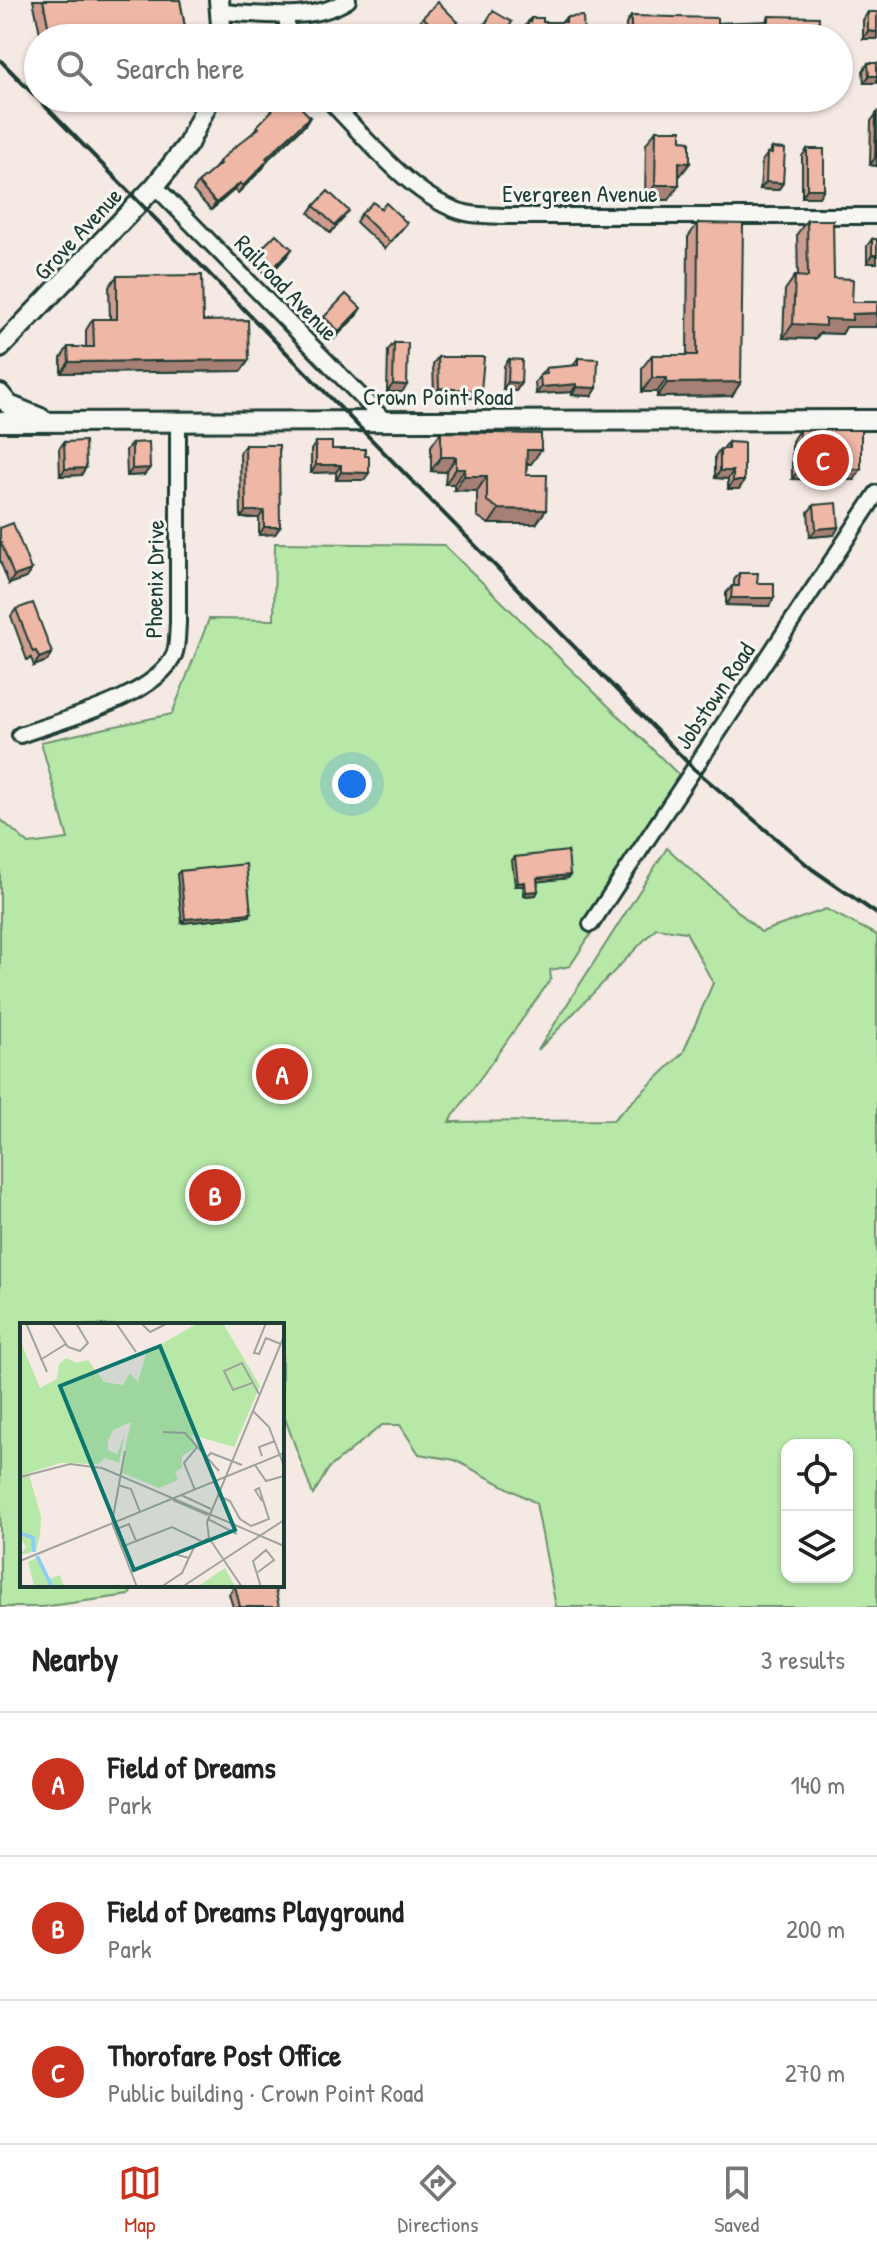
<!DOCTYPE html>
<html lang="en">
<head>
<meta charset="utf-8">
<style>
	:root { --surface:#fff; --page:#f6f6f6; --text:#222; --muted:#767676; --line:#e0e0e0; --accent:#c8321e }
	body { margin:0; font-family:"Patrick Hand",sans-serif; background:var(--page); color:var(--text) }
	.controls { position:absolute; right:24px; bottom:24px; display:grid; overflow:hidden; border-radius:16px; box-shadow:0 2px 6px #0004 }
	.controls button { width:72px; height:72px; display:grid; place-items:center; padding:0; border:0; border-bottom:2px solid var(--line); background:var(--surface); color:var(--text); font:40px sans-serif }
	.you { position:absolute; left:352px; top:784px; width:28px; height:28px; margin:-20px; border:6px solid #fff; border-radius:50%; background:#1a73e8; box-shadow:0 0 0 12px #1a73e833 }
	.badge { display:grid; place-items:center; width:52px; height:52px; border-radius:50%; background:var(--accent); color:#fff; font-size:26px; font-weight:700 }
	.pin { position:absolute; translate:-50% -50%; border:4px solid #fff; box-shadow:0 2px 8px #0006 }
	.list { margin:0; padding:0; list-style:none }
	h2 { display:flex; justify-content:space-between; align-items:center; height:104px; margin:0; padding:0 32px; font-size:34px }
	h2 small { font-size:26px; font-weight:400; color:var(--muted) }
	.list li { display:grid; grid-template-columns:52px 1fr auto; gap:24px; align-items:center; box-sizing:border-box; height:144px; padding:0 32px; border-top:2px solid var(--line) }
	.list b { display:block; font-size:30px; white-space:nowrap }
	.list p { margin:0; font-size:26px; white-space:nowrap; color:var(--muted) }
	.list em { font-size:26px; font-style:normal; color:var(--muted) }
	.icon { flex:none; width:44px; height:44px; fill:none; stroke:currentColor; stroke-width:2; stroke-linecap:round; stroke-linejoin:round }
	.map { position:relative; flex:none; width:877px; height:1607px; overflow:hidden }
	.search { position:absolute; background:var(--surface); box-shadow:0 2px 6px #0004; left:24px; right:24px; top:24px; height:88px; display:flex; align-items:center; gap:20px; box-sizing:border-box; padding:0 28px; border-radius:44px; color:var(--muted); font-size:30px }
	.sheet { height:536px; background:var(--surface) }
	nav { display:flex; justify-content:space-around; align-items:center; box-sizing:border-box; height:112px; border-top:2px solid var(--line); background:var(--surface); font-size:22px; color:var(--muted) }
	nav a { display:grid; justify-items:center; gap:4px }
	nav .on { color:var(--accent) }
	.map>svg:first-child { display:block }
	.green { fill:#b7e8a8; stroke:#6b926e; stroke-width:2; fill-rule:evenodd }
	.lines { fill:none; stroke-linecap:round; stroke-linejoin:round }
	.minor-casing { stroke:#1f3d34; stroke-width:20 }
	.secondary-casing { stroke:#1f3d34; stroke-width:24 }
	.minor { stroke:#f6f6f2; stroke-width:14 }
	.secondary { stroke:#f6f6f2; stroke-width:18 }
	.rail { stroke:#1f3d34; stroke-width:4 }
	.wall { fill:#ce9d8f; stroke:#1f3d34; stroke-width:2 }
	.shaded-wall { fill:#a78074; stroke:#1f3d34; stroke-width:2 }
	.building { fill:#efb7a6; stroke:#1f3d34; stroke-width:2 }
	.labels { text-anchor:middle; stroke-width:6; stroke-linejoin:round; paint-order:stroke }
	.street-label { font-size:24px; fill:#1f3d34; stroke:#f6f6f2 }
	.inset-river { fill:none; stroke:#8fcef0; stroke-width:4 }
	.inset-road { fill:none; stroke:#9fa49d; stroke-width:2 }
	.view { fill:#0f766e; fill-opacity:0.15; stroke:#0f766e; stroke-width:4 }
	.inset-edge { fill:none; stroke:#1f3d34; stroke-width:4 }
</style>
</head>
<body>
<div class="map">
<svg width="877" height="1607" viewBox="0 0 877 1607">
	<rect width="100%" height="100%" fill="#f5e9e3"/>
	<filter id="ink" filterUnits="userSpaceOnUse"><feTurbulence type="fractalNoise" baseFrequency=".0125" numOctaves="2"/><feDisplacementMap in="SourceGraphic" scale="16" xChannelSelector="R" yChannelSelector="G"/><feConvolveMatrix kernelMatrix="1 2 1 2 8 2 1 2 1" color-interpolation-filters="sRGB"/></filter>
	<g filter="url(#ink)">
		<path class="green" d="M275,543L444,545L688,784L570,966L550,970L551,979L449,1122L613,1120L683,1053L713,983L686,932L656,928L538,1050L667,848L761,932L826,909L877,935V1607H556L536,1503L455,1460L419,1454L400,1425H382L329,1468L313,1495L282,1410V1325H22V1585H135L129,1595L42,1607H0V819L29,844L68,839L41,742L172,714L209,619L274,620ZM787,1445H847V1577H787Z"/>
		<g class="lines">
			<g class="minor-casing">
				<path id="minor" d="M221,12C262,14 312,23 348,0
					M287,38V15
					M327,98C363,135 415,201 466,213C478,216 492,215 504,216H877
					M155,186L384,420
					M20,735C61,720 156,697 174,655C178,646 177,633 178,623V422
					M591,924L877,493"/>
			</g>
			<g class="secondary-casing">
				<path id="secondary" d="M219,0L222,38
					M0,348L155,186L188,144L210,98
					M0,394L9,405L41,418
					M0,422L877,420"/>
			</g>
			<use href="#minor" class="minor"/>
			<use href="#secondary" class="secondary"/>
			<path class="rail" d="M0,60L693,768L812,869L877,914"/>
		</g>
		<path class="wall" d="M33,0H180L187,38H41Z
			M493,11L502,38H481L477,36Z
			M868,12H877V39H863V20Z
			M631,16L717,23L765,22L769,16L818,38H626V24Z
			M423,17L458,22L445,38H432L418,24Z
			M566,17L584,38H522V30L531,18L543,22H562Z
			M868,63L877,83H864L863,71Z
			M877,113V166L870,165L871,121Z
			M310,117L305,125L267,160L263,168L238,193L234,190L211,210L193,191L198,183L214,170L219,162L252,134L257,126Z
			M656,130L669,200L645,199L646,144Z
			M772,148L783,183L778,190L760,189L762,161Z
			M807,149L819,197H802V156Z
			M314,206L344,218L330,233L309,213Z
			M381,209L407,223L385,249L356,222L361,214Z
			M807,220L834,278L846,327L842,334L820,333L815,339L783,338L785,290L795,276L798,277L797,234Z
			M698,223L741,382L732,396L657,397V392H642V368L652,355H687L688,237Z
			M872,239L877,263H867V246Z
			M292,249L286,257L268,276L252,260L257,253Z
			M117,276L203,321L249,360L241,371L61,373V358L68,347H86V330L93,319H110L109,287Z
			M356,316L334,339L319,325L324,317Z
			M394,343L402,392H387L388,350Z
			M438,357L481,391L476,398L434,396L433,364Z
			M578,358L597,388L592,396L572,395V392L536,394L535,382L546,368L573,366Z
			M509,359L521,383L516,391L503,390L504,366Z
			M799,430L854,480L792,479V441Z
			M441,432L531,464H527L526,475L536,524H489L477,516V491L454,490V484H445L446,472L431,471V446Z
			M64,442L81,475L60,476L59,449Z
			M316,442L332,449L364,480H336V472L311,473V450Z
			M728,442L744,481L739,489H728V479L715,478V456L720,449H723Z
			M132,443L144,475L127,476L126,450Z
			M245,445L280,527L275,534L259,535V518H241L240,452Z
			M814,505L834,535L810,537L808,512Z
			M0,528L31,570L26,578L9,584L0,561Z
			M739,573L757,583L769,606L726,605V593L732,586H734V580Z
			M16,609L47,661L34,666L31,658L27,660L11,616Z
			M515,857L570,875L568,878L538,881L536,895L524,896L523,886H515L512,860Z
			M180,871L249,916L182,923L177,874Z
			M235,1586L279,1607H233L229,1594Z"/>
		<path class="shaded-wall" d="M868,31L877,32V39H863Z
			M741,36H768L767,38H740Z
			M869,76H877V83H864Z
			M608,98H626L624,102H605Z
			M310,117L305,125L261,166L266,158Z
			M875,158H877V166L870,165Z
			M268,160L263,168L238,193L243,186Z
			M679,162L690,163L679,177Z
			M766,182L783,183L778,190L760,189Z
			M240,183L234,190L211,210L216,203Z
			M655,185H679L669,200L645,199Z
			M807,189H824L819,197H802Z
			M292,249L286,257L268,276L273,268Z
			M872,255H877V263H867Z
			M361,308L356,316L334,339L339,331Z
			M877,313V327H846L842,334L820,333L815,339L783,338L793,324L852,314Z
			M249,360L241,371L61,373L69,362Z
			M652,378H667L657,392H642Z
			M508,382L521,383L516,391L503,390Z
			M741,382L732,396L657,397L667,383Z
			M393,384L407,385L402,392H387Z
			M577,384L572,392L536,394L541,387Z
			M577,387L597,388L592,396L572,395Z
			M439,388L481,391L476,398L434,396Z
			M527,450H541L531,464H517Z
			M441,457H456L446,472L431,471Z
			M316,465H341L336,472L311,473Z
			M86,468L81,475L60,476L65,469Z
			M150,468L144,475L127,476L132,469Z
			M800,468L861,469L854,480L792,479Z
			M456,469H465L454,484H445Z
			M720,471H733L728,479L715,478Z
			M341,472L369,473L364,480H336Z
			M464,476H487L477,491L454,490Z
			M733,481H744L739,489H728Z
			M499,509L546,510L536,524H489Z
			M246,511H264L259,518H241Z
			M264,527H280L275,534L259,535Z
			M839,527L834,535L810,537L816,529Z
			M31,570L26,578L9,584L14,576Z
			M731,598H774L769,606L726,605Z
			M52,653L47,661L34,666L39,658Z
			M570,875L568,878L535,882L537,878Z
			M525,882L523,886H515L518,883Z
			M538,891L536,895L524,896L526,892Z
			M251,913L249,916L182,923L185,919Z"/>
		<path class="building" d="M43,0H180L187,38H53L50,35Z
			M438,2L458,22L443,37L423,17Z
			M493,11L512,22L502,38H498L483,28Z
			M868,12H877V32L868,31Z
			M583,16L584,38H528V22H531V18H543V22H566V17Z
			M631,16L717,18V23L769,21V16L819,17L818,38H768V36H741V38H631Z
			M393,23L408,38H377Z
			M868,63H877V76H869Z
			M284,98H292L310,117L266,158L268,160L243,186L240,183L216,203L198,183L220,164L219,162L230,151L259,128L257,126Z
			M876,114H877V158H875Z
			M656,130H681V140L690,141V163L679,162V185H655Z
			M772,148L785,149L783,183L766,182L767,153L772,154Z
			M807,149H824V189H807Z
			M328,191L349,211L335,225L314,206Z
			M373,202L381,209L386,203L407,223L390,242L361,214Z
			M807,220H833L834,278L853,279L852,302H877V313L852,314V320L825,319V326L793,324L795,276L808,277Z
			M698,223L743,224L741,382L667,383V378H652V355H697Z
			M276,234L292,249L273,268L257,253Z
			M872,239H877V255H872Z
			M202,275L203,321L248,320L249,360L69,362L68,347H94L93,319H117V276Z
			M346,294L361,308L339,331L324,317Z
			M394,343H408L407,385L393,384Z
			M438,357H484L481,391L439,388Z
			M578,358L598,359L597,388L577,387V384L541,387L540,375L547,374L546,368L578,365Z
			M509,359L522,360L521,383L508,382Z
			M799,430H861V469L800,468Z
			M441,432L541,434V450H527L526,475H547L546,510L499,509L487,501V476H464L465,469H456V457H441Z
			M85,441L86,468L65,469L64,442Z
			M149,442L150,468L132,469V443Z
			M316,442H332V449H365V456H369V473L341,472V465H316Z
			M728,442L744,443V481H733V471H720V449H728Z
			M245,445H279L280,527H264V511H246Z
			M837,503L839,527L816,529L814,505Z
			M13,523L31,570L14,576L0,540V528Z
			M739,573H758L757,583H774V598H731L732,586H739Z
			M33,603L52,653L39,658L36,651L33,652L16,609Z
			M568,851L570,875L537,878L538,891L526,892L525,882L518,883L515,857Z
			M246,864L251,913L185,919L180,871Z
			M240,1585H274L279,1607H240L235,1586Z"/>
	</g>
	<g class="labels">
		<g class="street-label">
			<text x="580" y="202">Evergreen Avenue</text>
			<text transform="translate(78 234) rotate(-47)" y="8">Grove Avenue</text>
			<text transform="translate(286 288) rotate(46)" y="8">Railroad Avenue</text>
			<text x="438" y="405">Crown Point Road</text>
			<text transform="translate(155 579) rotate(-89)" y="8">Phoenix Drive</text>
			<text transform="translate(715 696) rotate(-56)" y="8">Jobstown Road</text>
		</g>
	</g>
	<g transform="translate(20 1323)">
		<rect width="264" height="264" fill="#f5e9e3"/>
		<path d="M178,0H203L240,63L214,124L172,112L176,124L162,133V145L155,149L158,157L139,165L100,149L111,99L93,107L88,118V127L97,131L105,111L99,140L85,135L78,141L40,140L0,153V17L20,65L37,56L39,41L46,35L56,40L68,37L84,59L103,62L110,50L118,59L126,30ZM9,152L21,193L20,213L16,227L6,231H1L6,224L0,214V155ZM17,235L26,257L40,252L44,264H3L14,263L8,239ZM205,245L214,262L177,264Z" fill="#b7e8a8"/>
		<path class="inset-river" d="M0,210L13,215L14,229M17,233L32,264"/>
		<path class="inset-road" d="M6,0L27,49M32,0L48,24L60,28L68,20L56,0M96,0L116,29M121,0L130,9L148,0M246,0L234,30L239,31L246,15L261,21M20,37L46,21M232,60L213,67L204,48L222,40L239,71M233,88L249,104L264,143M143,109L165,110L199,148M105,128L92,200L117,264M242,133L239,124L255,118M187,134L191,130L222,142M235,142L246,158L264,153M0,154L50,141L82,145L264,223M98,162L111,166L120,189M175,167L164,140L178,123M161,172L191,186M197,172L210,178L220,196L231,203L249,196L239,165L235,167L242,178M153,177L188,192M188,196L217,211M94,207L109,201L116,218M101,224L152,204L181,218M0,238L264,130M111,248L154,231L169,235M238,249L254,237L246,227L233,238L241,264M141,264L162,250L175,222L189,215M162,264L264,197M222,264L189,215L187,199L264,13"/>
		<path class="view" d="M140,23L215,207L114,247L40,63Z"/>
		<rect width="264" height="264" class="inset-edge"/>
	</g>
</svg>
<div class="controls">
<button><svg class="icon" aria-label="locate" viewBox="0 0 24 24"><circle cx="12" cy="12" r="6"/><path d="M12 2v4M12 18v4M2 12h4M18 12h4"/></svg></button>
<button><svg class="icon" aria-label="layers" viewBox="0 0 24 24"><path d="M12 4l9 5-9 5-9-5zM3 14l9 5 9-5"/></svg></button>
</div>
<div class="you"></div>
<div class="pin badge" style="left:282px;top:1074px">A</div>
<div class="pin badge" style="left:215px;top:1195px">B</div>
<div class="pin badge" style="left:823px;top:460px">C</div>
<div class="search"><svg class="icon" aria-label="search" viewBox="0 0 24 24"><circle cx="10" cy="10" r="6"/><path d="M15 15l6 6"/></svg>Search here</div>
</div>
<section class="sheet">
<h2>Nearby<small>3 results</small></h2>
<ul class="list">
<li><span class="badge">A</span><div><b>Field of Dreams</b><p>Park</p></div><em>140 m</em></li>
<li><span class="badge">B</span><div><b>Field of Dreams Playground</b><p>Park</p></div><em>200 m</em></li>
<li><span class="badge">C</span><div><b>Thorofare Post Office</b><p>Public building · Crown Point Road</p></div><em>270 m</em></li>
</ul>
</section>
<nav>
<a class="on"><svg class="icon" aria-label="map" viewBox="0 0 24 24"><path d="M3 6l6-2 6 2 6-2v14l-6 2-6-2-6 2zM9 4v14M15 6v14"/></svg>Map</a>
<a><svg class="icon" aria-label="directions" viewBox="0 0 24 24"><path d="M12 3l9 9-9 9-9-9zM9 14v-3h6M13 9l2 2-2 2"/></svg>Directions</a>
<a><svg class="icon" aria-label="saved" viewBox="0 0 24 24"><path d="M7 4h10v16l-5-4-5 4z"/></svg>Saved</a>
</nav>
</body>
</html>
